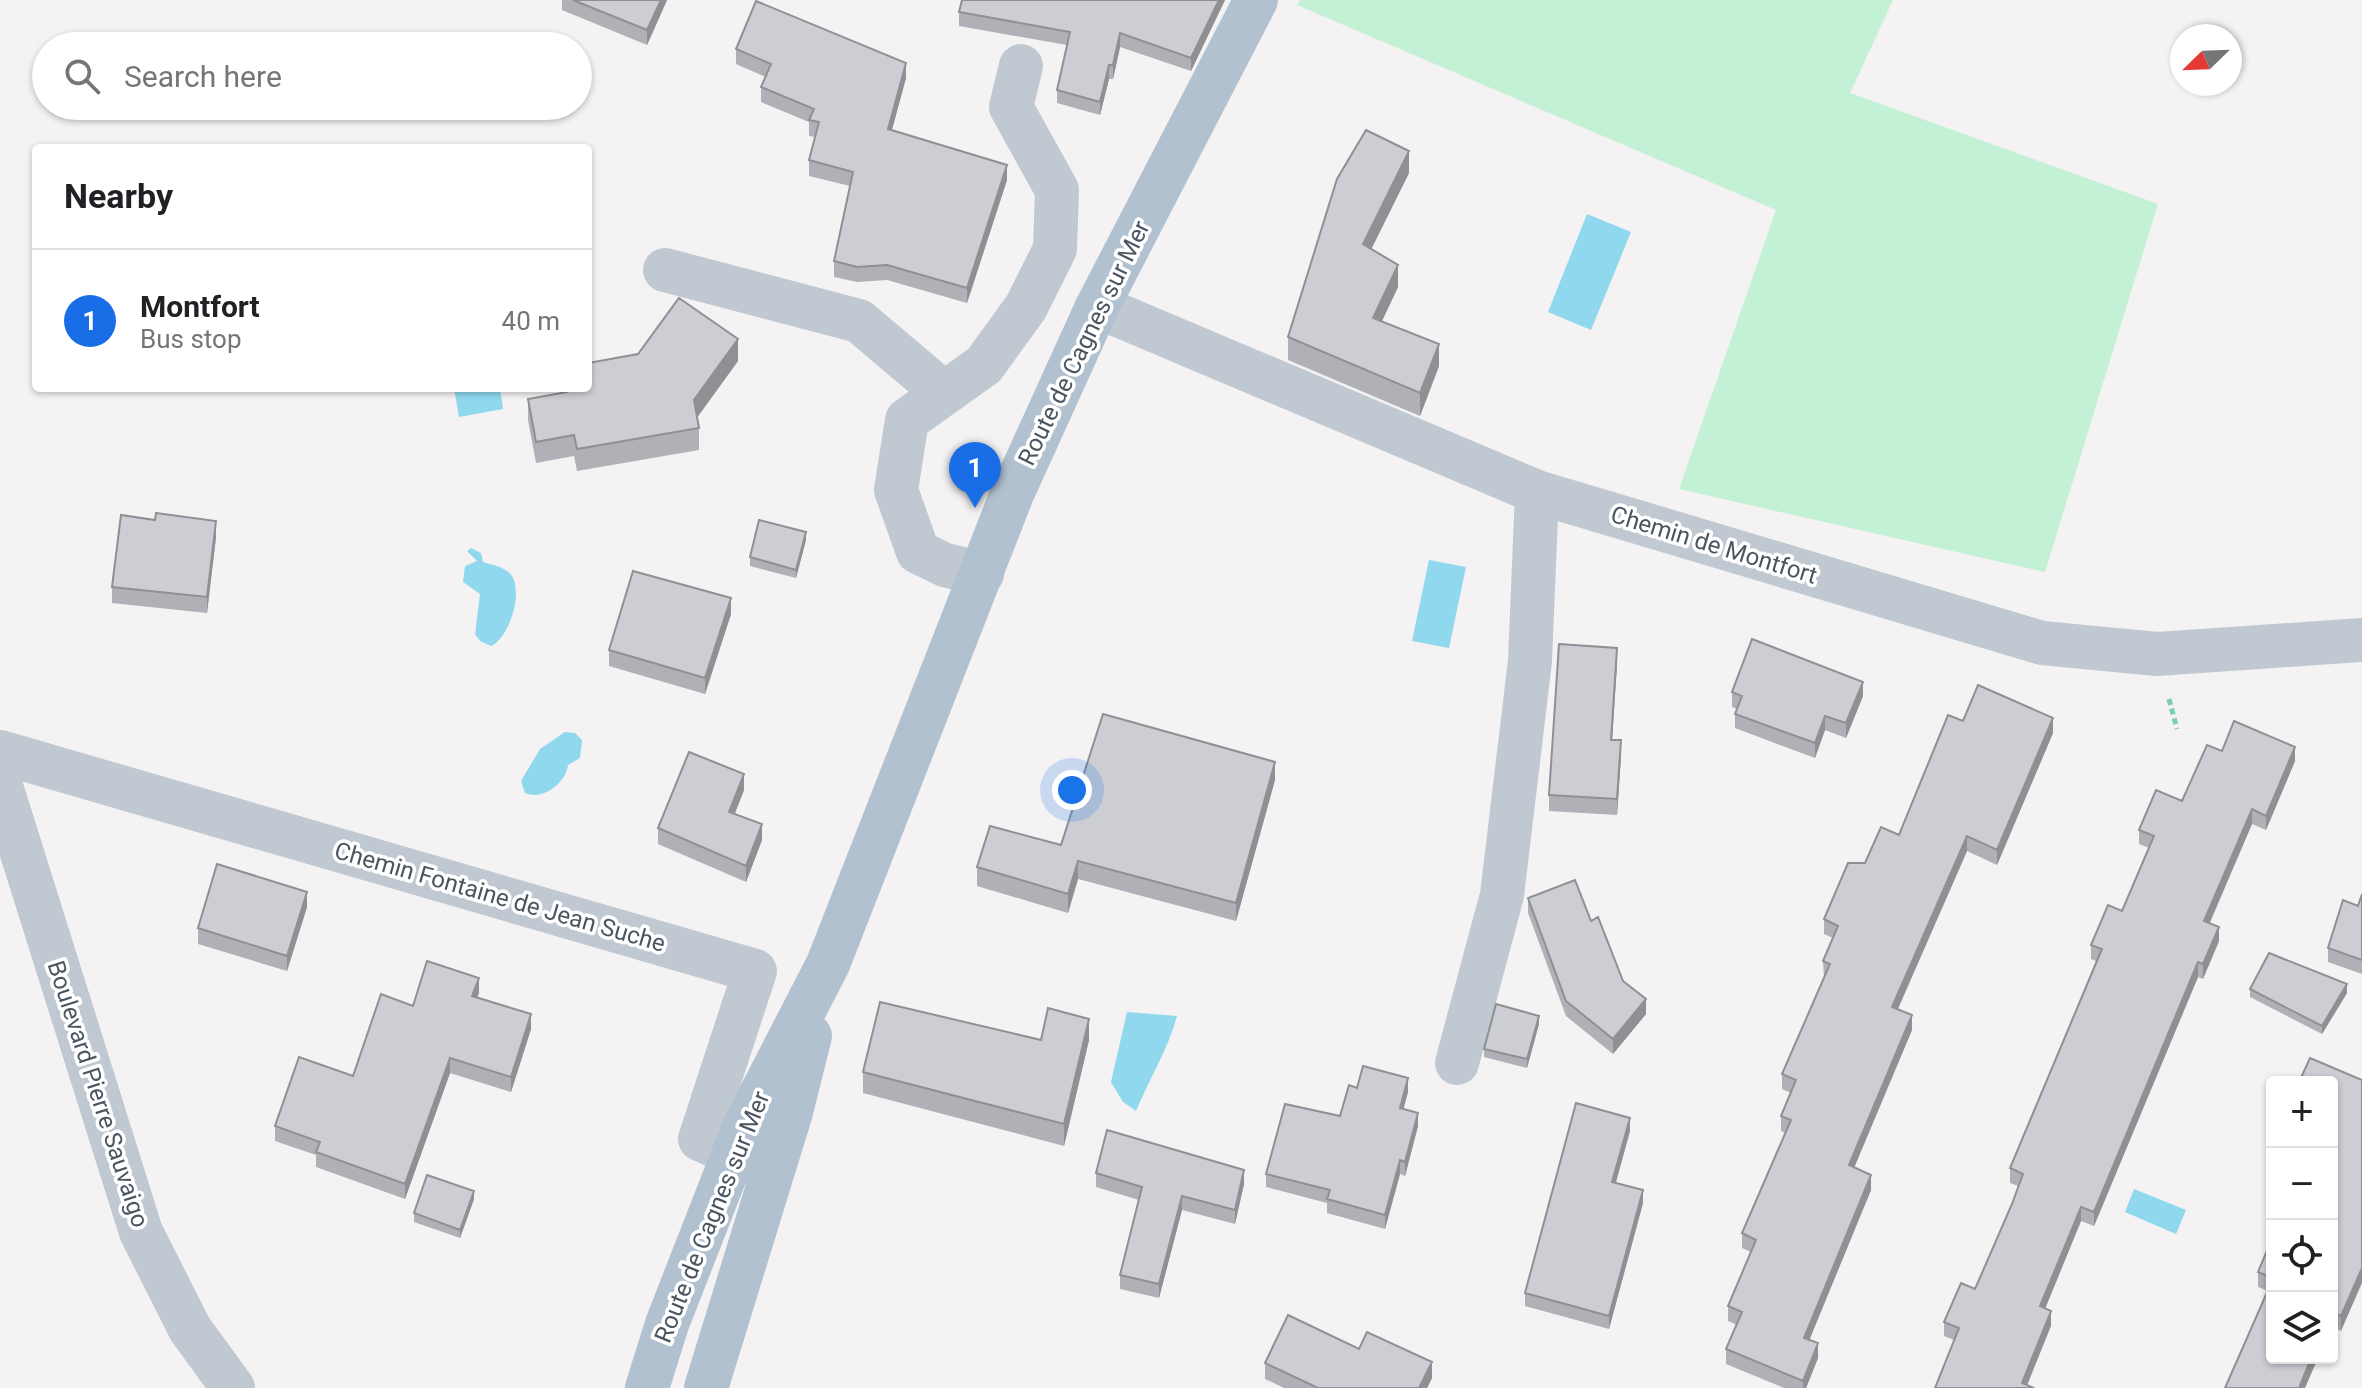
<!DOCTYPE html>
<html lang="en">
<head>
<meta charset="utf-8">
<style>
	:root { --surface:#fff; --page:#f6f6f6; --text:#202124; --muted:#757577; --line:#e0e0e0; --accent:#196ee8 }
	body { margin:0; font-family:Roboto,sans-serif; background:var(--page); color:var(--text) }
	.controls { position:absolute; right:24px; bottom:24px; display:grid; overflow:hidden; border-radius:8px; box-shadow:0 2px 6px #0004 }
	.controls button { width:72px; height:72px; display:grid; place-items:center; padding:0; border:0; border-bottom:2px solid var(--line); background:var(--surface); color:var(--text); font:40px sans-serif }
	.compass { position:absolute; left:2170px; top:24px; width:72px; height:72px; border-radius:50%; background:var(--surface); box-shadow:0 2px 6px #0004; rotate:247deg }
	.you { position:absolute; left:1072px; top:790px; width:28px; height:28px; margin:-20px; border:6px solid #fff; border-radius:50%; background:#1a73e8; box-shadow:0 0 0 12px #1a73e833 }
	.badge { display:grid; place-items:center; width:52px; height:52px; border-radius:50%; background:var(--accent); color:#fff; font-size:26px; font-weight:700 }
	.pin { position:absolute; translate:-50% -66px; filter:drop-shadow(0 2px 4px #0008) }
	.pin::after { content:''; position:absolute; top:42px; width:28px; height:24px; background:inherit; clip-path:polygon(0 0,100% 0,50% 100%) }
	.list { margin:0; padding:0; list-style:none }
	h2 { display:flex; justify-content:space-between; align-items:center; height:104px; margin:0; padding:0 32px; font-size:34px }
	h2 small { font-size:26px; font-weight:400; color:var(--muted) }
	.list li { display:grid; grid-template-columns:52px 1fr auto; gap:24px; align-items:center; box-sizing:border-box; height:144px; padding:0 32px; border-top:2px solid var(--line) }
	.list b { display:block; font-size:30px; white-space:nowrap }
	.list p { margin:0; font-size:26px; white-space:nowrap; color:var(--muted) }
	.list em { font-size:26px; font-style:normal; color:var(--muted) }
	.icon { flex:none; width:44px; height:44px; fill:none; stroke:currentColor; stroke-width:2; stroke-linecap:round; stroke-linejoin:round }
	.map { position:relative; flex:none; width:2362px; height:1388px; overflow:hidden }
	.search { position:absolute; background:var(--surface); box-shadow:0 2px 6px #0004; left:32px; top:32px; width:560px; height:88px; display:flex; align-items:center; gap:20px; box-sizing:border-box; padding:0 28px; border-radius:44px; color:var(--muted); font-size:30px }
	.panel { position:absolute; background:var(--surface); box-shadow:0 2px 6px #0004; left:32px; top:144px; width:560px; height:248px; border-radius:8px }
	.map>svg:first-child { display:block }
	.green { fill:#c2f1d5 }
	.water { fill:#8fd8ee }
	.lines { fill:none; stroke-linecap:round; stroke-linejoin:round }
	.path { stroke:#79cfa7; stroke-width:5; stroke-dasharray:6 4; stroke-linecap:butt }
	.minor { stroke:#c0c9d1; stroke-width:44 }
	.major { stroke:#b2c1d0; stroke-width:44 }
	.wall { fill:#afb1b6 }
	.shaded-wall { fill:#8f9094 }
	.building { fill:#ccced4; stroke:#8f9094; stroke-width:2 }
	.labels { text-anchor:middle; stroke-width:7; stroke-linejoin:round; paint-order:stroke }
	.street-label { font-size:24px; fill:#495560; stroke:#fff }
</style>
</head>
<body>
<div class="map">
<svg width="2362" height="1388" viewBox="0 0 2362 1388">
	<rect width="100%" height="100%" fill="#f4f2f2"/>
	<path class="green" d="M1300,0H1893L1850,93L2158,204L2045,572L1679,489L1776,210L1297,5Z"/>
	<path class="water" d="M1587,214L1631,232L1591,330L1548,312Z
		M454,388H500L503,409L459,417Z
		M471,548L481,553L483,562C493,565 506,567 512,576C523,594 509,638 491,646L480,641L475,634L480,594L463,582L465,566L477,561L467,551Z
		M1429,560L1466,567L1449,648L1412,641Z
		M565,732L575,733L582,740L580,758L568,765C566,782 544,801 525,793L521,781L540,749Z
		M1127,1012L1177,1016C1168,1050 1149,1079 1136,1111L1123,1102L1111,1082Z
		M2134,1189L2186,1210L2176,1234L2125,1212Z"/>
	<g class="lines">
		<path class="path" d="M2169,699L2177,729"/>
		<path class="minor" d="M665,270L859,321L944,393
			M1096,309L1118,315L1537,492L2042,643L2157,654L2362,640
			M982,574L945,565L918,552L896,490L907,420L984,365L1026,307L1055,249L1057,190L1011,107L1021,66
			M0,752L755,971L700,1139L766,1168
			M0,783L141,1232L190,1329L233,1388
			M1457,1063L1502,895L1530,661L1537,492"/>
		<path class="major" d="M647,1388L667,1324L744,1127L828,964L1012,494L1096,309L1256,0
			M706,1388L791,1112L810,1036"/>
	</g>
	<path class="wall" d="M562,0H667L647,45L562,10Z
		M962,0H1225L1191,71L1120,47L1113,79H1109L1100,115L1057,103V90L1067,45L959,26V12Z
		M736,49L906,78L892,130L1007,180L967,303L887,280L857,282L834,277V261L850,186L809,176V160L815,137L809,136V122L761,102V87L766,77L736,64Z
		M1409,173L1371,249L1398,287L1382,321L1439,366L1420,416L1288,360V337Z
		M738,361L697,417L699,428V450L577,471L574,456L536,463L528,420V399L564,392L563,388H588Z
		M216,537L207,613L112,603V587Z
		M806,540L796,578L750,566V557Z
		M731,614L705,694L609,666V650Z
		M1617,664L1612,740L1621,756L1617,815L1549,811V795Z
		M1732,692L1863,696L1846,738L1825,730L1815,758L1735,728V714L1737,709L1732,707Z
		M1963,721L2053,733L1997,865L1967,851L1898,1009L1912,1030L1854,1167L1871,1190L1809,1340L1818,1358L1806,1388H1784L1726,1364V1349L1737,1325L1728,1321V1306L1751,1252L1742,1248V1233L1785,1133L1781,1131V1116L1791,1093L1782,1089V1074L1824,977L1823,961L1833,938L1824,934V919L1865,863L1899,835Z
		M2222,751L2295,761L2266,830L2252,824L2210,923L2219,941L2203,979L2198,977L2094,1226L2081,1221L2045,1309L2051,1326L1935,1388L1954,1340L1944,1336V1322L1975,1289L2012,1204L2018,1186L2010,1183V1168L2096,961L2091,959V945L2122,911L2149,848L2139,844V830L2182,801Z
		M1275,780L1236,921L1078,879L1068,913L977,886V867L1061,845Z
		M744,790L735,814L762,840L746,882L658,844V828Z
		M2362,894V974L2328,962V948L2358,906Z
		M1528,898L1591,921L1623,981L1646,1014L1613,1054L1566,1016L1528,913Z
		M307,907L287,971L198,944V928Z
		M2250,989L2347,993L2322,1034L2250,997Z
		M479,993L477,997L531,1029L511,1092L450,1073L405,1199L316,1167V1155L275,1141V1126L353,1076L413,1006Z
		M1539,1024L1527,1068L1484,1057V1049Z
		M1089,1040L1064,1146L863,1093V1072Z
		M2362,1080L2341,1331L2332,1327V1082Z
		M1357,1088L1408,1092L1403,1109L1418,1126L1405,1176L1400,1174L1385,1229L1327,1213V1203L1266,1187V1174L1340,1116Z
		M1630,1131L1616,1183L1643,1203L1609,1329L1525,1306V1293Z
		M1096,1173L1244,1184L1235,1224L1182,1210L1159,1298L1120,1289V1275L1139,1200L1096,1187Z
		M474,1199L460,1238L414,1222V1213Z
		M2272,1239V1358L2268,1291L2258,1287V1272Z
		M1359,1349L1432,1378L1427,1388H1284L1265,1379V1363Z"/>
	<path class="shaded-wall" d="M661,0H667L647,45V30Z
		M1219,0H1225L1191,71V58Z
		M1120,33V47L1113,79V65Z
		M906,63V78L888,144V129Z
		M1109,65V79L1100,115V102Z
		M1409,151V173L1363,266V244Z
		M1007,165V180L967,303V288Z
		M1398,265V287L1373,340V318Z
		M738,339V361L694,422V400Z
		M1439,344V366L1420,416V393Z
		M216,521V537L207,613V597Z
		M806,532V540L796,578V570Z
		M731,598V614L705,694V678Z
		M1617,648V664L1611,756V740Z
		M1863,682V696L1846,738V723Z
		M1825,716V730L1815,758V743Z
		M2053,718V733L1997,865V850Z
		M1621,740V756L1617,815V799Z
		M2295,747V761L2266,830V816Z
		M1275,762V780L1236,921V903Z
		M744,774V790L729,827V812Z
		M2252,809V824L2204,935V921Z
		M762,824V840L746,882V866Z
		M1967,836V851L1892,1022V1007Z
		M1078,861V879L1068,913V894Z
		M307,892V907L287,971V956Z
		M2219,927V941L2203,979V964Z
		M2198,962V977L2094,1226V1212Z
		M479,978V993L472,1011V996Z
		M2347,984V993L2322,1034V1026Z
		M1646,999V1014L1613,1054V1039Z
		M531,1014V1029L511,1092V1077Z
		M1912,1015V1030L1849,1180V1165Z
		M1539,1016V1024L1527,1068V1059Z
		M1089,1019V1040L1064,1146V1124Z
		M450,1058V1073L405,1199V1184Z
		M1408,1078V1092L1400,1122V1108Z
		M1418,1113V1126L1405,1176V1162Z
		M1630,1118V1131L1612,1195V1182Z
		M1400,1160V1174L1385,1229V1215Z
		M1244,1170V1184L1235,1224V1210Z
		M1871,1175V1190L1804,1353V1338Z
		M1643,1190V1203L1609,1329V1316Z
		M474,1191V1199L460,1238V1230Z
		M1182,1196V1210L1159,1298V1284Z
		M2081,1207V1221L2040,1321V1306Z
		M2362,1268V1283L2341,1331V1316Z
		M2051,1311V1326L2026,1388L2022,1383Z
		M1818,1343V1358L1806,1388H1803V1381Z
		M2311,1358H2318L2305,1388H2299Z
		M1432,1362V1378L1427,1388H1419Z"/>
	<path class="building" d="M573,0H661L647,30Z
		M962,0H1219L1191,58L1120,33L1113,65H1109L1100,102L1057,90L1070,32L959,12Z
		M756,1L906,63L888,129L1007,165L967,288L887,265L857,267L834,261L853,172L809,160L819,122L809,120L814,109L761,87L771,64L736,49Z
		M1366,130L1409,151L1363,244L1398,265L1373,318L1439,344L1420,393L1288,337L1337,179Z
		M679,298L738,339L694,400L699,428L577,449L574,435L536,442L528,399L567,392L566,388H588V363L638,354Z
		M156,513L216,521L207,597L112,587L121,515L155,520Z
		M759,520L806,532L796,570L750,557Z
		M633,571L731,598L705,678L609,650Z
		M1752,639L1863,682L1846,723L1825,716L1815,743L1735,714L1742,696L1732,692Z
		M1559,644L1617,648L1611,740H1621L1617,799L1549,795Z
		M1978,685L2053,718L1997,850L1967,836L1892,1007L1912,1015L1849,1165L1871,1175L1804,1338L1818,1343L1803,1381L1726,1349L1742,1312L1728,1306L1756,1240L1742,1233L1791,1120L1781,1116L1796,1080L1782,1074L1830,964L1823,961L1838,926L1824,919L1848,863H1865L1881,827L1899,835L1948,715L1963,721Z
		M1103,714L1275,762L1236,903L1078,861L1068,894L977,867L990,826L1061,845Z
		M2234,721L2295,747L2266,816L2252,809L2204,921L2219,927L2203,964L2198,962L2094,1212L2081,1207L2040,1306L2051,1311L2022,1383L2034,1388H1935L1959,1328L1944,1322L1961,1283L1975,1289L2012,1204L2023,1174L2010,1168L2102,949L2091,945L2108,905L2122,911L2154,836L2139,830L2156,790L2182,801L2207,745L2222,751Z
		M689,752L744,774L729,812L762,824L746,866L658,828Z
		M217,864L307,892L287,956L198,928Z
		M1575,880L1591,921L1598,917L1623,981L1646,999L1613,1039L1566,1001L1528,898Z
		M2362,894V960L2328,948L2343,900L2358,906Z
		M2269,953L2347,984L2322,1026L2250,989Z
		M427,961L479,978L472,996L531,1014L511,1077L450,1058L405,1184L316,1152L320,1142L275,1126L299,1057L353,1076L381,994L413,1006Z
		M880,1002L1041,1040L1048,1008L1089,1019L1064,1124L863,1072Z
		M1496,1004L1539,1016L1527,1059L1484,1049Z
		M2310,1058L2362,1080V1268L2341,1316L2332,1313V1082H2299Z
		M1363,1066L1408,1078L1400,1108L1418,1113L1405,1162L1400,1160L1385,1215L1327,1199L1330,1190L1266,1174L1285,1104L1340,1116L1349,1085L1357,1088Z
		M1576,1103L1630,1118L1612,1182L1643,1190L1609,1316L1525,1293Z
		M1107,1130L1244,1170L1235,1210L1182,1196L1159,1284L1120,1275L1142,1187L1096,1173Z
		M427,1175L474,1191L460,1230L414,1213Z
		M2272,1239V1278L2258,1272Z
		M2272,1281V1358H2311L2299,1388H2225Z
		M1288,1315L1359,1349L1367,1332L1432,1362L1419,1388H1318L1265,1363Z"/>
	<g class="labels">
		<g class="street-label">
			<text transform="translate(1084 343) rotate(-64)" y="8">Route de Cagnes sur Mer</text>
			<text transform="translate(1714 545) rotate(17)" y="8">Chemin de Montfort</text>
			<text transform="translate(500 897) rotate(16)" y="8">Chemin Fontaine de Jean Suche</text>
			<text transform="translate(98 1094) rotate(72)" y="8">Boulevard Pierre Sauvaigo</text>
			<text transform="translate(712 1217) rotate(-68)" y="8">Route de Cagnes sur Mer</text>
		</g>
	</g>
</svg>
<div class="controls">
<button>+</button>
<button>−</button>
<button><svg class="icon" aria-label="locate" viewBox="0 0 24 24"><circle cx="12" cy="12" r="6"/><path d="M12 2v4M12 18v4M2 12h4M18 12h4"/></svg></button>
<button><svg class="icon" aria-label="layers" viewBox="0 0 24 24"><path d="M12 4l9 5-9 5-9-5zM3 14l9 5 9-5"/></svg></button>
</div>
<svg class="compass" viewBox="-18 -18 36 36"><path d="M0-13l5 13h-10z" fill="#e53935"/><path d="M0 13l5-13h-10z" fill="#757577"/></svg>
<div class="you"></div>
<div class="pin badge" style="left:975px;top:508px">1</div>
<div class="search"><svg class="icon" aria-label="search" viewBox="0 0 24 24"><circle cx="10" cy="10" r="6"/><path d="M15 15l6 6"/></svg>Search here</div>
<section class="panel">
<h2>Nearby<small></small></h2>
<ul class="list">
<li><span class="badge">1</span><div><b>Montfort</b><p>Bus stop</p></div><em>40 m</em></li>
</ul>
</section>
</div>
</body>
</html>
